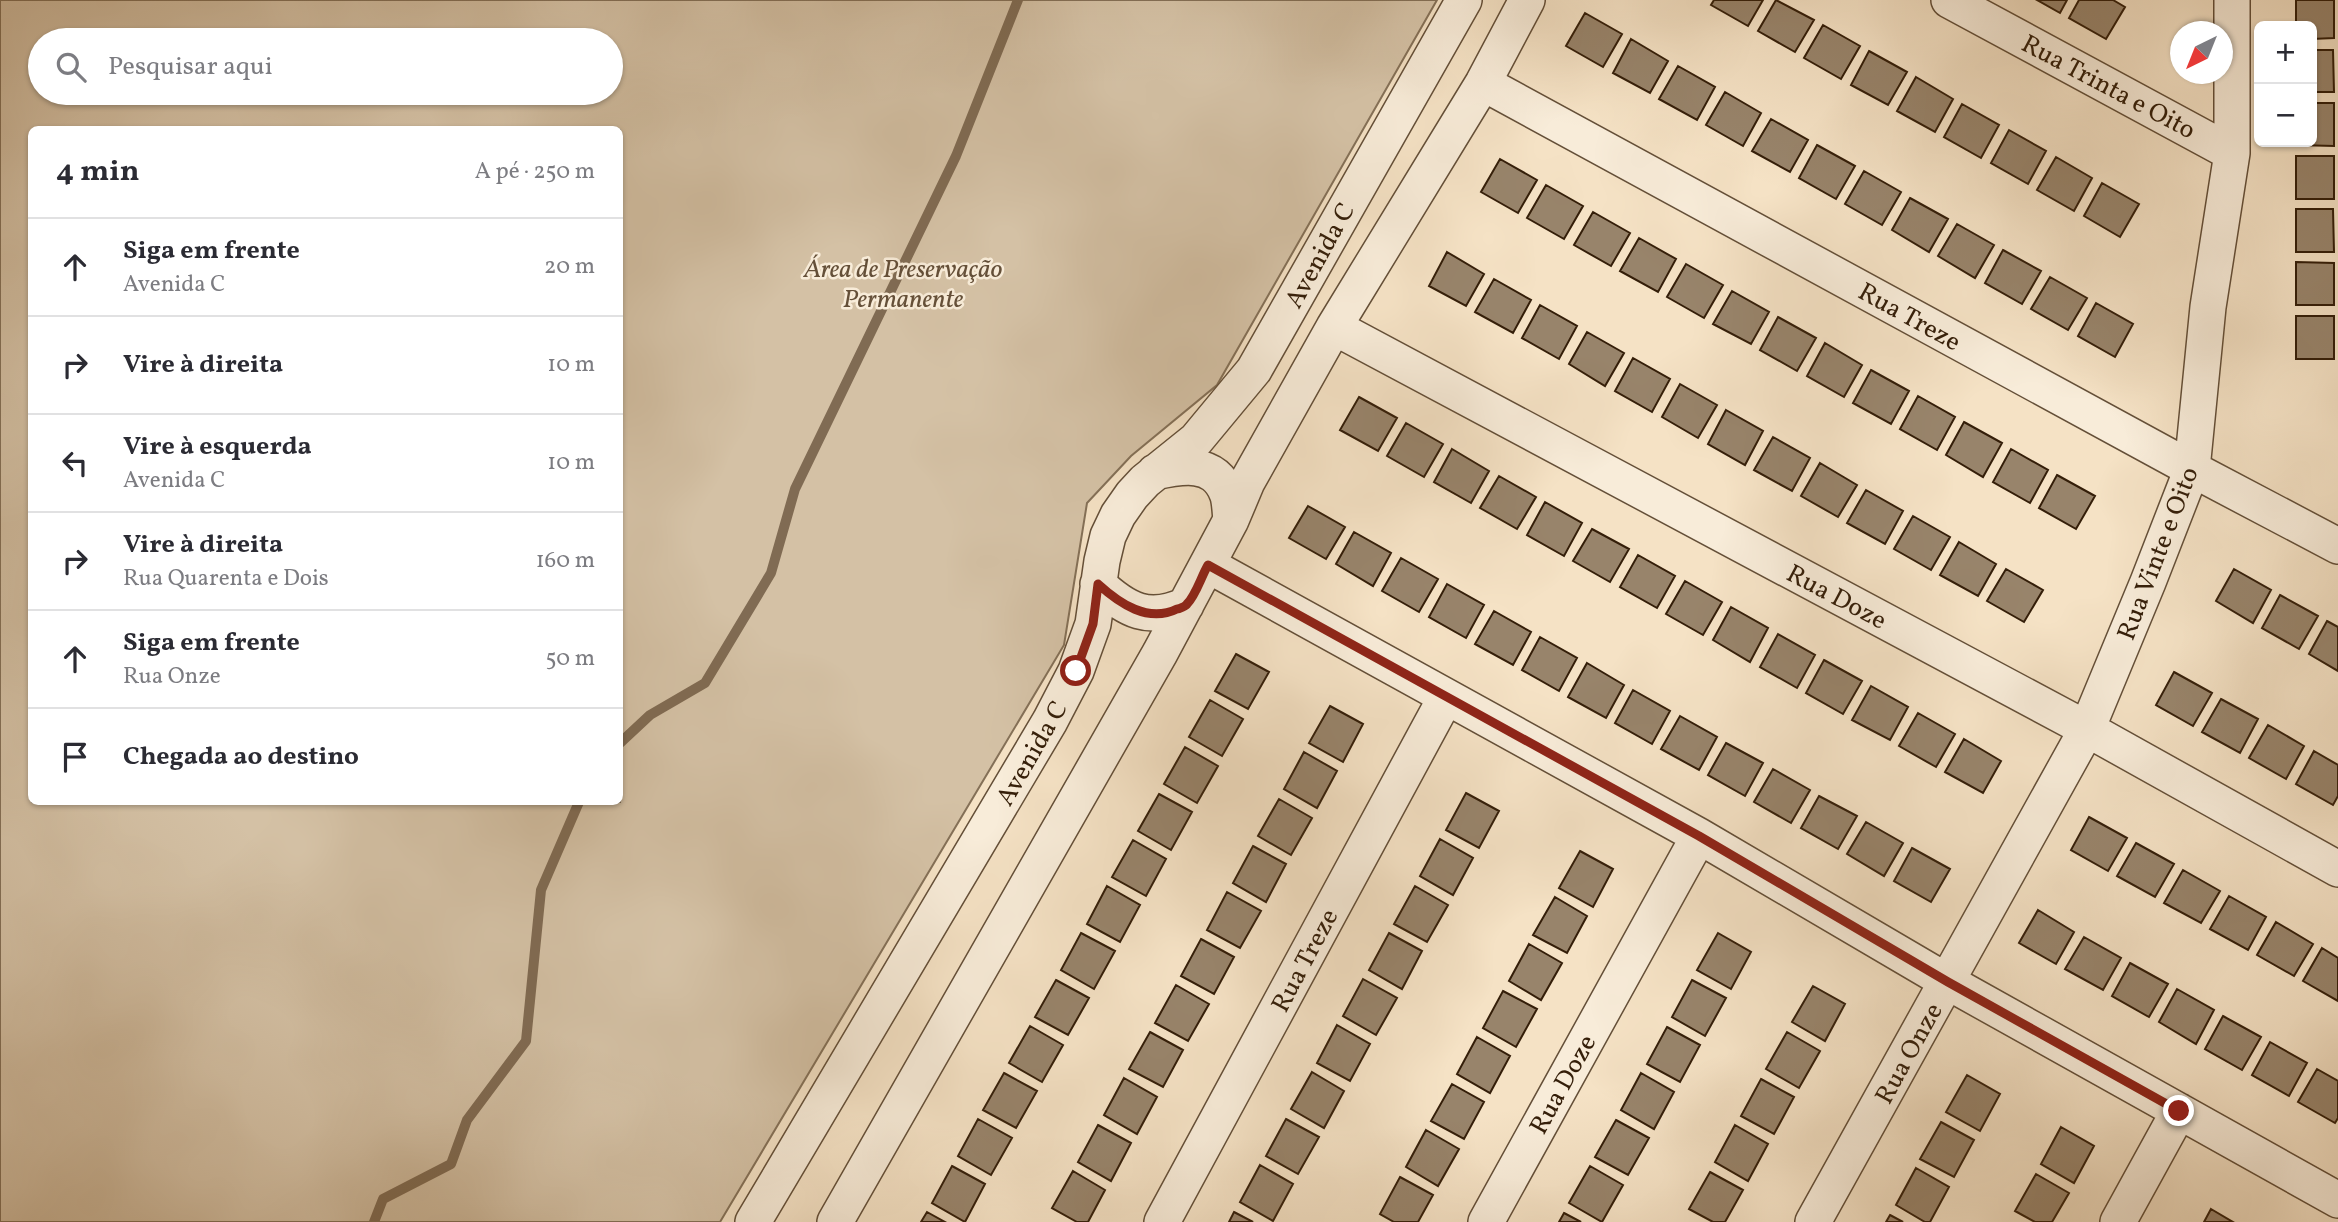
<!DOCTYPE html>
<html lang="pt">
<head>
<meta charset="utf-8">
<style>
	:root { --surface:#fff; --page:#f7f7f7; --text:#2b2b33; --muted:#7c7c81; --line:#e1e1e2 }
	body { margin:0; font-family:Vollkorn,serif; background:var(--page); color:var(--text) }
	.controls { position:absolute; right:21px; top:21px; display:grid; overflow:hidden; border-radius:10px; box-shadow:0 2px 5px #0004 }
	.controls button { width:63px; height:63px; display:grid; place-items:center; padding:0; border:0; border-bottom:2px solid var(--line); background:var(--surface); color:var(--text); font:35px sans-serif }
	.compass { position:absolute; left:2170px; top:21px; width:63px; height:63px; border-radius:50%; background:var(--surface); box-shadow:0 2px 5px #0004; rotate:223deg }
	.stop { position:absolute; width:21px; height:21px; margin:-16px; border:5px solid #8f2418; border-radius:50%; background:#fff }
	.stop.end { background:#8f2418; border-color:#fff; box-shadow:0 2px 7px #0008 }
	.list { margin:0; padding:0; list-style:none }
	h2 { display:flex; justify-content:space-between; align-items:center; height:91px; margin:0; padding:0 28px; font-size:30px }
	h2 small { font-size:23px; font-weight:400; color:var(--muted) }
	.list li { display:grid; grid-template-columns:46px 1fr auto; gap:21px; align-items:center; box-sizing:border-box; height:98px; padding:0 28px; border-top:2px solid var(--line) }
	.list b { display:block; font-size:26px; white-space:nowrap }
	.list p { margin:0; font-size:23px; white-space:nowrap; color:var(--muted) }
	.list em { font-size:23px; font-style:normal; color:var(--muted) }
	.icon { flex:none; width:38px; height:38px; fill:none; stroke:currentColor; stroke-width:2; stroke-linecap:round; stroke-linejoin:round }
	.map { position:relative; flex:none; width:2338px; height:1222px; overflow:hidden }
	.search { position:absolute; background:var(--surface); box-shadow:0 2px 5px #0004; left:28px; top:28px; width:595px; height:77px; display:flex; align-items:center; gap:18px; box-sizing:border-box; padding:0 24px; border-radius:38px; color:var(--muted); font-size:26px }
	.panel { position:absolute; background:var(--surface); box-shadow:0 2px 5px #0004; left:28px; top:126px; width:595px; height:679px; border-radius:10px }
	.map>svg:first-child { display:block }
	.green { fill:#d4c1a5; stroke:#847057; stroke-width:2; fill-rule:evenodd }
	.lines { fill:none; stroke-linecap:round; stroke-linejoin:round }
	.stream { stroke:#806b53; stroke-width:10 }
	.building { fill:#98846b; stroke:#341e09; stroke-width:2 }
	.minor-casing { stroke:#644f38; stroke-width:38 }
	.minor { stroke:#f8ecd9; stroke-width:35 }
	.route { stroke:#8f2418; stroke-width:9 }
	.labels { text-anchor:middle; stroke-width:5; stroke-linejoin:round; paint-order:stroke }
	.street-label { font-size:26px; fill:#341e09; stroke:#f8ecd9 }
	.park-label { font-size:26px; font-style:italic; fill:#644f38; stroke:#f8ecd9 }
</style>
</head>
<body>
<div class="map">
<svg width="2338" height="1222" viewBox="0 0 2338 1222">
	<rect width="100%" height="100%" fill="#f5e2c5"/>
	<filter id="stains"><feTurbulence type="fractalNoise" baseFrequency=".00286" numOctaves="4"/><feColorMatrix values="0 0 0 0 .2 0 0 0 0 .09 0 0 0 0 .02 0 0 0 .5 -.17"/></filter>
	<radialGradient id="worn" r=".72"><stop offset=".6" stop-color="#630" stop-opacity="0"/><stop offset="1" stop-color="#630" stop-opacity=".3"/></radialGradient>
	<path class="green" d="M0,0H1437L1217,385L1131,456L1087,503L1064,645L720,1222H0ZM40,40H611V93H40ZM32,130H620V802H32Z"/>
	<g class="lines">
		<path class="stream" d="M620,743L650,715L705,683L771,573L795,489L956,156L1018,0
			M374,1222L383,1199L451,1164L467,1120L526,1041L541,890L579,802"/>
	</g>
	<path class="building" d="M1714,0H1763L1748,26L1711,5Z
		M1776,0L1814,20L1795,52L1758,31Z
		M2037,0H2067L2060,13Z
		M2079,0H2113L2125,7L2106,39L2069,18Z
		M2296,0H2334V38L2312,39V26H2296Z
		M1585,13L1622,34L1603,67L1566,46Z
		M1823,25L1860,46L1841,79L1804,58Z
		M1631,39L1668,61L1650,93L1613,73Z
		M2312,50H2333L2334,92H2312Z
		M1869,51L1907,72L1888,105L1851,85Z
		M1678,66L1715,87L1697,120L1659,99Z
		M1916,77L1953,99L1935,132L1897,111Z
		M1725,92L1761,113L1743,146L1706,125Z
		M2312,103H2334V146L2296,145V142H2312Z
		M1962,104L1999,125L1981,158L1944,137Z
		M1771,119L1808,140L1790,172L1752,151Z
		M2009,130L2046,151L2028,184L1991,163Z
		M1817,145L1855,166L1836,199L1799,178Z
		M2296,156H2334V199H2296Z
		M2056,157L2092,178L2074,211L2037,190Z
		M1500,159L1537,180L1518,213L1481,192Z
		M1864,171L1901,192L1882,225L1845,204Z
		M2102,183L2139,204L2120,237L2084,216Z
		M1546,185L1583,206L1564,239L1527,218Z
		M1910,198L1948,219L1929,252L1892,230Z
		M2296,209H2333L2334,252H2296Z
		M1593,212L1630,233L1611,266L1574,245Z
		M1957,224L1994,245L1975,278L1938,256Z
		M1639,238L1676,259L1658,292L1620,271Z
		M2003,250L2041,271L2022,304L1985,283Z
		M1447,252L1484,274L1466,306L1429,286Z
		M2296,262L2334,263V305H2296Z
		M1686,264L1723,285L1704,318L1667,297Z
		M2050,277L2087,298L2068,330L2031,309Z
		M1494,279L1531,300L1513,333L1475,312Z
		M1732,291L1769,312L1751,344L1713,324Z
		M2096,303L2133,324L2115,357L2078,336Z
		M1540,305L1577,326L1559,359L1522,338Z
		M2296,316H2334V359H2296Z
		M1778,317L1816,338L1797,371L1760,350Z
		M1587,332L1624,353L1605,386L1569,364Z
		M1825,343L1862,365L1844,397L1807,376Z
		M1633,358L1670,379L1652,412L1615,391Z
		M1871,370L1909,391L1891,424L1853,403Z
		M1680,384L1717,405L1698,438L1662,417Z
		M1918,396L1955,417L1937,450L1900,429Z
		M1359,397L1397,418L1378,451L1340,430Z
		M1726,410L1763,431L1745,465L1708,444Z
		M1964,422L2002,443L1983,477L1946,455Z
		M1406,423L1443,444L1424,477L1387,456Z
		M1773,437L1810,458L1792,491L1754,470Z
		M1452,449L1489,471L1471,503L1434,482Z
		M2011,449L2048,470L2030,503L1993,482Z
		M1820,463L1857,485L1838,517L1801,496Z
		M2057,475L2095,496L2076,529L2039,508Z
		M1499,476L1536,497L1517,529L1480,508Z
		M1866,490L1903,511L1885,544L1847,523Z
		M1545,502L1582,523L1564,556L1527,535Z
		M1308,506L1345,527L1326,559L1289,538Z
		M1913,516L1950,537L1931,570L1894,549Z
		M1592,529L1629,549L1610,582L1573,561Z
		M1354,532L1391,553L1373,586L1336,564Z
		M1959,542L1996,564L1978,596L1940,575Z
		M1638,555L1675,576L1657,608L1620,587Z
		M1401,558L1438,579L1419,612L1382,591Z
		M2006,569L2043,590L2024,622L1987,601Z
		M2234,569L2271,590L2253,623L2216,601Z
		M1685,581L1722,602L1703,635L1666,614Z
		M1447,584L1484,605L1466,638L1429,617Z
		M2280,595L2318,616L2299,649L2262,628Z
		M1731,607L1768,628L1750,662L1713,640Z
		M1494,611L1531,632L1513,665L1475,644Z
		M2327,621L2338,627V671L2309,654Z
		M1778,634L1815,655L1797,688L1760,667Z
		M1540,637L1577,658L1559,691L1522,670Z
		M1236,654L1269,672L1248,709L1215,691Z
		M1824,660L1862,681L1843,714L1806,693Z
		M1587,663L1624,685L1606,718L1568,697Z
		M2174,672L2212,693L2193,726L2156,705Z
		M1871,686L1908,707L1890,740L1852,720Z
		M1633,690L1670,711L1652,744L1615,723Z
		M2221,699L2258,719L2240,753L2202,732Z
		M1210,700L1243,719L1222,756L1189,737Z
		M1330,706L1363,724L1343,762L1309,743Z
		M1918,713L1955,734L1936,767L1899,746Z
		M1680,716L1717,737L1699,770L1661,749Z
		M2268,725L2304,746L2286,779L2249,758Z
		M1964,739L2001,761L1983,793L1945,772Z
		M1726,743L1763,763L1745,796L1708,775Z
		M1185,747L1218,766L1197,803L1164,784Z
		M2314,751L2338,765V796L2333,805L2296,784Z
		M1304,752L1337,771L1317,808L1284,789Z
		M1773,769L1810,790L1791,823L1754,802Z
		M1466,793L1499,811L1479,848L1446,830Z
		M1159,794L1192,812L1171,850L1138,831Z
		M1819,796L1857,816L1838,849L1801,828Z
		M1279,799L1312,818L1291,855L1258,836Z
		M2089,817L2127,838L2108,871L2071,850Z
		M1866,822L1903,843L1884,876L1847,854Z
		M1440,839L1473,858L1453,895L1420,876Z
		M1133,840L1166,859L1146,896L1112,877Z
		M2136,843L2174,864L2155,897L2117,876Z
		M1253,846L1286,864L1266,902L1233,883Z
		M1912,848L1950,869L1931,902L1894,881Z
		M1580,851L1613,869L1593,907L1559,888Z
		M2183,870L2220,891L2201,923L2164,903Z
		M1107,886L1140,905L1120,942L1087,924Z
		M1415,886L1448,905L1427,942L1394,924Z
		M1227,892L1261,911L1240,948L1207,930Z
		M2229,896L2266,917L2248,950L2210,929Z
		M1555,897L1587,916L1567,953L1533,935Z
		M2038,910L2074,932L2056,964L2019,943Z
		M2276,922L2313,944L2294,976L2257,955Z
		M1081,933L1115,951L1094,989L1061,970Z
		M1389,933L1422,951L1402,989L1369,970Z
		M1718,933L1751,952L1731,989L1697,970Z
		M2084,937L2121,958L2103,990L2065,969Z
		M1201,939L1234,957L1214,994L1181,976Z
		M1529,944L1562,963L1541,1000L1509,981Z
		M2322,948L2338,958V1001L2303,981Z
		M2130,963L2168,984L2149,1017L2112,996Z
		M1363,979L1397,998L1376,1035L1343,1016Z
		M1056,980L1089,998L1068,1035L1035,1017Z
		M1692,980L1726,998L1705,1036L1672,1017Z
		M1176,985L1209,1004L1188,1041L1155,1023Z
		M1813,986L1845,1004L1825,1041L1792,1022Z
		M2177,989L2214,1010L2196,1044L2159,1022Z
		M1503,991L1537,1009L1516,1047L1483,1028Z
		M2223,1016L2261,1037L2242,1070L2205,1049Z
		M1337,1025L1370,1044L1350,1081L1317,1063Z
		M1030,1026L1063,1045L1042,1082L1009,1063Z
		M1667,1027L1700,1045L1680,1082L1647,1064Z
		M1150,1032L1183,1050L1163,1087L1129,1069Z
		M1787,1032L1820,1051L1799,1088L1766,1069Z
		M1477,1037L1510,1056L1490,1093L1457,1074Z
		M2270,1042L2307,1063L2289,1096L2252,1075Z
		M2317,1069L2338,1081V1118L2335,1123L2298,1102Z
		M1312,1072L1344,1091L1324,1128L1291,1109Z
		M1004,1073L1037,1091L1016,1128L983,1110Z
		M1641,1073L1674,1092L1654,1129L1621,1110Z
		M1967,1075L2000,1094L1980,1131L1946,1112Z
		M1124,1078L1157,1097L1137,1134L1104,1115Z
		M1761,1079L1794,1097L1774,1134L1741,1116Z
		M1452,1084L1484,1102L1464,1139L1431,1121Z
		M978,1119L1012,1138L991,1175L958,1156Z
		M1286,1119L1319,1137L1298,1174L1266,1156Z
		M1616,1120L1649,1138L1628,1175L1595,1157Z
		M1941,1122L1974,1140L1954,1177L1920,1159Z
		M1098,1125L1131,1143L1111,1181L1078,1162Z
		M1735,1125L1768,1144L1748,1181L1715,1162Z
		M2061,1127L2094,1146L2074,1183L2041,1164Z
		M1426,1130L1459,1149L1438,1186L1406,1167Z
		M1260,1165L1293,1184L1273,1221L1240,1202Z
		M952,1166L985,1184L965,1222L932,1203Z
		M1590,1166L1623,1185L1602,1222L1569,1203Z
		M1916,1168L1949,1187L1930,1222H1925L1896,1205Z
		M1073,1171L1105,1190L1088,1222H1077L1052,1208Z
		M1710,1172L1743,1190L1725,1222H1713L1689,1209Z
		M2036,1174L2069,1193L2052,1222H2035L2015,1211Z
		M1400,1177L1433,1195L1418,1222H1394L1380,1214Z
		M2211,1209L2233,1222H2204Z
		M927,1212L945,1222H921Z
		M1234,1212L1253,1222H1229Z
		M1564,1213L1581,1222H1559Z
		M1890,1215L1903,1222H1886Z"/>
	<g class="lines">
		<g class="minor-casing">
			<path id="minor" d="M1949,0L2232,153
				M1483,83L2192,469L2338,546
				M1334,327L2087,729L2338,869
				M1155,472C1182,466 1214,460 1227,493C1230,500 1230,512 1231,520
				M1208,565L1699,836L1948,982L2338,1200
				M1098,584C1127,611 1149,622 1186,605
				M753,1222L1050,721L1076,671L1093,624L1102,561L1108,536L1118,515L1132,495L1145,481L1196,440L1254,370L1464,0
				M835,1222L1160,653L1231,520L1247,482L1334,327L1483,83L1527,0
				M1162,1222L1446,697
				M1486,1222L1699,836
				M1813,1222L2087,729L2148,582L2192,469L2208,307L2232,153V0
				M2118,1222L2179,1111"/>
		</g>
		<use href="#minor" class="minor"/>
	</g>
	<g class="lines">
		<path class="route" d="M1076,671L1093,624L1098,584C1120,604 1148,623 1177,609C1179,609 1186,606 1187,604C1196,595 1201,577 1208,565L1699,836L1948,982L2179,1111"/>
	</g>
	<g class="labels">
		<g class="street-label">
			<text transform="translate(2109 86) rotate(28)" y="9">Rua Trinta e Oito</text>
			<text transform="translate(1319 255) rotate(-61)" y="9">Avenida C</text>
			<text transform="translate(1910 316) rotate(29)" y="9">Rua Treze</text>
			<text transform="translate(2157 553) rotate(-69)" y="9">Rua Vinte e Oito</text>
			<text transform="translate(1837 596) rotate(28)" y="9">Rua Doze</text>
			<text transform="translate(1031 753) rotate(-60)" y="9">Avenida C</text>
			<text transform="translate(1304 960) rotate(-62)" y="9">Rua Treze</text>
			<text transform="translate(1908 1053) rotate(-61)" y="9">Rua Onze</text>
			<text transform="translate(1562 1084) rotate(-61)" y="9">Rua Doze</text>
		</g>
		<g class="park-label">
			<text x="903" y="277">Área de Preservação<tspan x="903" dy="30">Permanente</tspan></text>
		</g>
	</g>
	<rect width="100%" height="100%" filter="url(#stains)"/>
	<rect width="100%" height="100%" fill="url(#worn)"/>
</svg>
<div class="controls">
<button>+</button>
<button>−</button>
</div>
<svg class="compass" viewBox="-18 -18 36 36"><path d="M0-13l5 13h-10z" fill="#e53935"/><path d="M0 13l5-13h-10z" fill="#7c7c81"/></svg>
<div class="stop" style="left:1076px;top:671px"></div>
<div class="stop end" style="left:2179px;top:1111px"></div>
<div class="search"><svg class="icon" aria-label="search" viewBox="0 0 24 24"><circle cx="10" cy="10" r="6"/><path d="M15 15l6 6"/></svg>Pesquisar aqui</div>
<section class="panel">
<h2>4 min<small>A pé · 250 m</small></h2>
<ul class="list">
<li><svg class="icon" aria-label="ahead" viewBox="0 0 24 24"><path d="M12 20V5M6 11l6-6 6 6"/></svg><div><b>Siga em frente</b><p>Avenida C</p></div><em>20 m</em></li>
<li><svg class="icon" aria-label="right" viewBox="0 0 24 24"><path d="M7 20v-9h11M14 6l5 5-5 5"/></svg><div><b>Vire à direita</b></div><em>10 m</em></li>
<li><svg class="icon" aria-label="left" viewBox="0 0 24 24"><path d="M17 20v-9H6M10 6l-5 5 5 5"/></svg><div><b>Vire à esquerda</b><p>Avenida C</p></div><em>10 m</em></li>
<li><svg class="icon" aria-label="right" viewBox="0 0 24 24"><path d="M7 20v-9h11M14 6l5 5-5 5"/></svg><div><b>Vire à direita</b><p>Rua Quarenta e Dois</p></div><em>160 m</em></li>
<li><svg class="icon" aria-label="ahead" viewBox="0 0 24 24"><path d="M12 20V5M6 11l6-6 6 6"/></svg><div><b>Siga em frente</b><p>Rua Onze</p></div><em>50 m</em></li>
<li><svg class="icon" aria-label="arrive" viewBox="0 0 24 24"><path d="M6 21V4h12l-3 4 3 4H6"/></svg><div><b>Chegada ao destino</b></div></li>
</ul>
</section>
</div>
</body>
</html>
